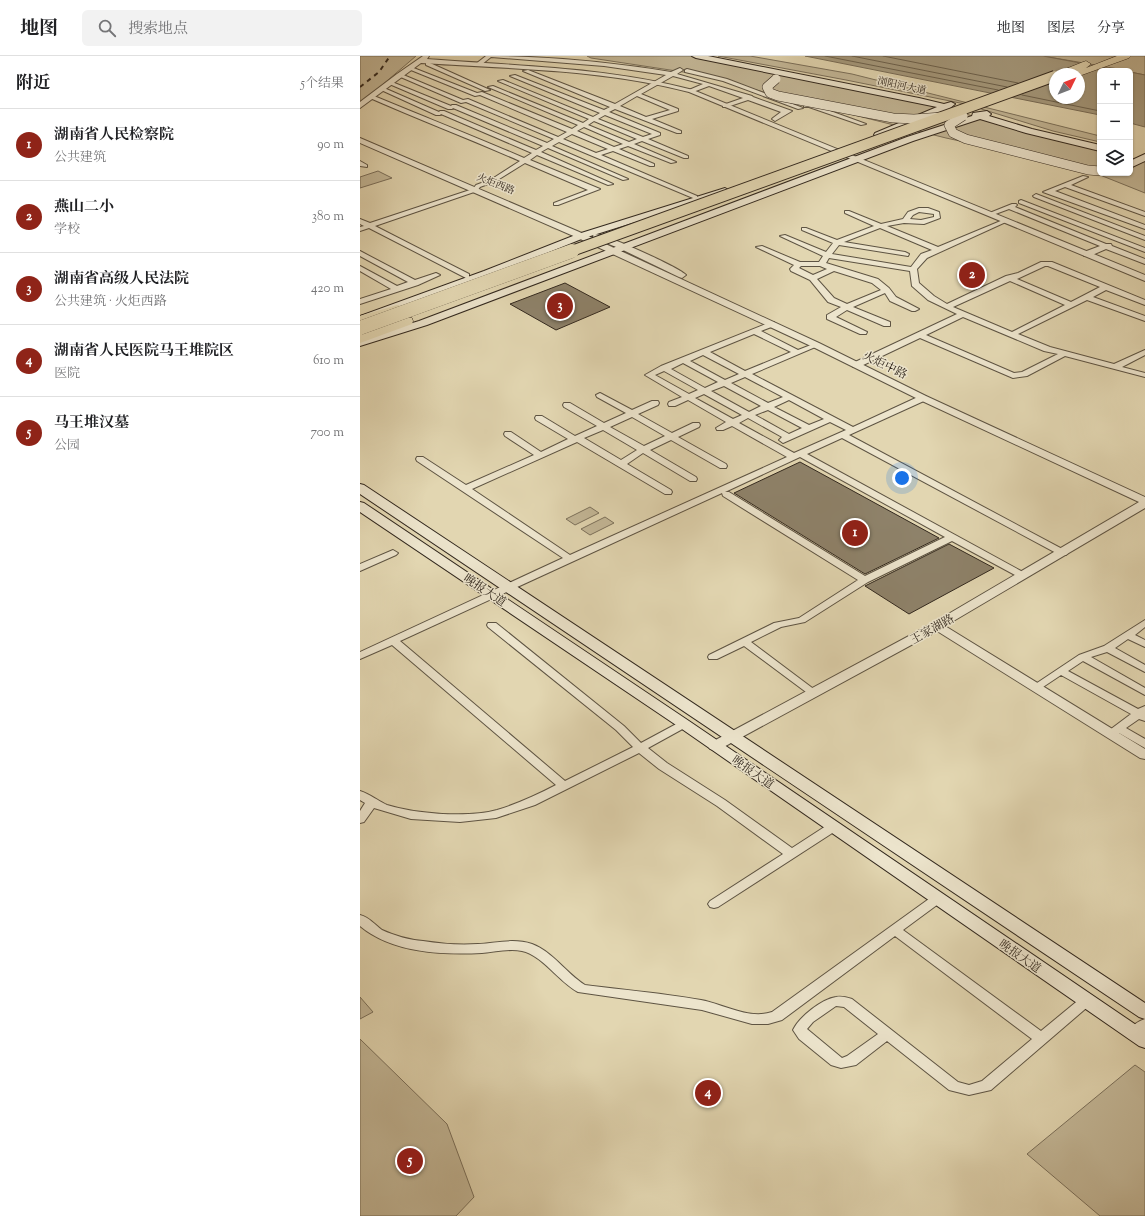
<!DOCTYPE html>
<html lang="zh">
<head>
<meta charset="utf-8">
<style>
	:root { --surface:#fff; --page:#f2f2f2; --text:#202124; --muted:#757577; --line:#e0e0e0; --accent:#8f2418 }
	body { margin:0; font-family:"Sorts Mill Goudy","Noto Serif SC",serif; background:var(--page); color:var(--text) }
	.controls { position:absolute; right:12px; top:12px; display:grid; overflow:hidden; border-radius:6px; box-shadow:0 1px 3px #0004 }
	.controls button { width:36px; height:36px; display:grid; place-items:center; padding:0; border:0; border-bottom:1px solid var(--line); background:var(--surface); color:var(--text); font:20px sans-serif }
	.compass { position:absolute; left:689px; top:12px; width:36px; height:36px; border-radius:50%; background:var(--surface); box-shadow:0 1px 3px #0004; rotate:47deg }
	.you { position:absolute; left:542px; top:422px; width:14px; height:14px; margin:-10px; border:3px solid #fff; border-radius:50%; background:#1a73e8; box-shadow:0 0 0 6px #1a73e833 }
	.badge { display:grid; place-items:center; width:26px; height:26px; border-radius:50%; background:var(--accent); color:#fff; font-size:13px; font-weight:700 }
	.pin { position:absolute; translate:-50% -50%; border:2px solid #fff; box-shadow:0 1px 4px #0006 }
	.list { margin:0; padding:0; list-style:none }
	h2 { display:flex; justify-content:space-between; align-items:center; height:52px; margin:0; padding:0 16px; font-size:17px }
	h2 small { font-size:13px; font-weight:400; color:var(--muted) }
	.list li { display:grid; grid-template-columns:26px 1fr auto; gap:12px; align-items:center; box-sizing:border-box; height:72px; padding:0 16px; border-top:1px solid var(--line) }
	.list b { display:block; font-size:15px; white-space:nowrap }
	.list p { margin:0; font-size:13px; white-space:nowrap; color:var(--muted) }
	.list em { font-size:13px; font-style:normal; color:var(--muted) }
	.icon { flex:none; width:22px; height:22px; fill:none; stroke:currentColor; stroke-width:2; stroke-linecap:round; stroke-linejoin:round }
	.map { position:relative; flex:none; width:785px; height:1160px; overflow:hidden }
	header { display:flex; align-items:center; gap:24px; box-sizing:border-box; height:56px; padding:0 20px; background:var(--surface); border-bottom:1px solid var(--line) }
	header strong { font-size:19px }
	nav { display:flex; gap:22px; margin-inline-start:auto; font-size:14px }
	.search { width:280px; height:36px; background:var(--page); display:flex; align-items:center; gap:10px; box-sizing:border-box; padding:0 14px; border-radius:6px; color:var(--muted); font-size:15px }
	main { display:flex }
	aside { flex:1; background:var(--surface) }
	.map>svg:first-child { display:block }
	.green { fill:#c4b898; stroke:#7b705b }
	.water { fill:#a69b7f; stroke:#786d58; fill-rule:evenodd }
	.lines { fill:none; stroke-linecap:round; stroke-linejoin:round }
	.shore { stroke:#6c624e; stroke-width:1 }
	.building { fill:#8e826a; stroke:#32281e }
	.minor-casing { stroke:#5e5443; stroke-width:2 }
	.tertiary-casing { stroke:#5e5443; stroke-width:2 }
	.secondary-casing { stroke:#32281e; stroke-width:2 }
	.trunk-casing { stroke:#32281e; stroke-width:1 }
	.minor { fill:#ece4cc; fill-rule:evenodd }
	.tertiary { fill:#ece4cc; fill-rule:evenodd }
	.secondary { fill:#ece4cc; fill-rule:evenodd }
	.trunk { fill:#e2d6b1; fill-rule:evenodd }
	.rail { stroke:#32281e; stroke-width:2; stroke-dasharray:4.5 4.5; stroke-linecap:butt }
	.secondary-bridge-casing { stroke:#32281e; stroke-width:10; stroke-linecap:butt }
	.trunk-bridge-far1-casing { stroke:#32281e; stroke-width:12; stroke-linecap:butt }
	.trunk-bridge-casing { stroke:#32281e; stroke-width:14; stroke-linecap:butt }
	.secondary-bridge { stroke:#ece4cc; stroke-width:9 }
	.trunk-bridge-far1 { stroke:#e2d6b1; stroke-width:10 }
	.trunk-bridge { stroke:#e2d6b1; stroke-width:14 }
	.labels { text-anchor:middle; stroke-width:3; stroke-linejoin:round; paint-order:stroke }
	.far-street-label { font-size:10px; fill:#32281e; stroke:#ece4cc }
	.street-label { font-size:12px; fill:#32281e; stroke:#ece4cc }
</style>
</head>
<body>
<header>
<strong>地图</strong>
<div class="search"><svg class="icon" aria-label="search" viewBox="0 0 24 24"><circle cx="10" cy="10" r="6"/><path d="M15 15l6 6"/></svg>搜索地点</div>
<nav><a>地图</a><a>图层</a><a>分享</a></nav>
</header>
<main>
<aside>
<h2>附近<small>5个结果</small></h2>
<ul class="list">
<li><span class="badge">1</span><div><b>湖南省人民检察院</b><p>公共建筑</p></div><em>90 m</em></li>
<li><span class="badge">2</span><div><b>燕山二小</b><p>学校</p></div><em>380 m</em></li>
<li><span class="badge">3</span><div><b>湖南省高级人民法院</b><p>公共建筑 · 火炬西路</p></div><em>420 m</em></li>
<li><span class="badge">4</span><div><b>湖南省人民医院马王堆院区</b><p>医院</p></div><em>610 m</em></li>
<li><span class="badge">5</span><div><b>马王堆汉墓</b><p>公园</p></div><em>700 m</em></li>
</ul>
</aside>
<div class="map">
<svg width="785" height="1160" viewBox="0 0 785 1160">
	<rect width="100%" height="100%" fill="#e2d6b1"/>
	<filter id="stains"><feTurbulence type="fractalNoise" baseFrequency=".005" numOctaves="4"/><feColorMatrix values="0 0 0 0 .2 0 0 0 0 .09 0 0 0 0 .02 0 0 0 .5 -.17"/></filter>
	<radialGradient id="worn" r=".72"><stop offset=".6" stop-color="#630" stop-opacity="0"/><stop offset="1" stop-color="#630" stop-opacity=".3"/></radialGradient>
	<path class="green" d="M0,0H56L0,48Z
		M227,0H330L559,44L683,81L740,95V117H770V102L785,106V137L720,111L586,82L418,40L343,19L231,2Z
		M358,0H390L492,18L740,80V86L693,75L605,48L486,24Z
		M683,0H785V19L770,16V15Z
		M18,115L32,122L0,132V121Z
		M230,451L239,457L215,469L206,463Z
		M245,461L254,467L230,479L221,473Z
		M0,941L13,956L0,963Z
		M0,983L87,1068L114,1141L96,1160H0Z
		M775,1009L785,1016V1160H740L667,1098Z"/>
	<path class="water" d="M445,0H683L763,15H740V59ZM695,18H719V42H695Z
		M770,16L785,19V71L770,67Z"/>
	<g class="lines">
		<path class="shore" d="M465,0L638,34
			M492,0L647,31
			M523,0L658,27
			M662,39L740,55"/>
	</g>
	<path class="building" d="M205,227L250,251L196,274L150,248Z
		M440,406L579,482L505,518L374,437Z
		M589,488L634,512L549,558L505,530Z"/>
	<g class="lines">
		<g class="minor-casing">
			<path id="minor" d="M126,0C187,0 250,6 311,16L320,12L323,14L317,18L392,40L393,41L432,55L415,65L412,63L413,62L421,56L388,44L367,51H363V49L383,42L349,30L333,36H329V34L343,28L313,20L281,38L318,53V55L292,63L321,75V77H317L255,53L249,56L300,77V79L288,83L328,100V102H324L282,85L274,88L316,106L311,107L268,90L259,93L294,108V110H290L253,95L241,99L337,140V142H333L199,86L192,90L268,123L263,124L188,92L181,96L253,128L248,129L177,99L170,104L240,133L198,149H194V147L228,134L165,107L136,125L120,131L117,135L15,170L109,218V222H106L9,172L0,175V171L4,170L0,168V163L10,167L113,133L116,129L132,123L160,105C110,83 60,64 10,42V40H14C64,61 114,80 164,102L172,97L81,58L80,59H76L19,33L24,32L79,56L80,55H84L176,94L183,90L93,52L92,53H88L27,27L32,26L91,50L92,49H96L187,87L194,83L106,46L101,47L36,19L41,18L103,44L108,43L198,81L207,76L120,39L115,40L46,12L51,11L117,37L122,36L212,73L218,69L128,31L133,30L223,67L229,63L138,25L143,24L233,61L240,57L150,20L155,19L244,54L250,51L163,15L168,14L255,48L306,19L244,10L131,1L121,9H117V7ZM277,40L310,54L286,61L260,50ZM245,59L292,78L283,81L238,63ZM234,65L277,83L269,86L228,69ZM224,71L263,88L254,91L217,75ZM212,78L248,93L236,97L203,83Z
				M66,7H70L130,34L125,35L66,9Z
				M327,13L367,23L443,52L438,53L363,25L325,16V14Z
				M447,48H451L506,68L501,69L449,51H444V49Z
				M0,105L7,109V111L0,110Z
				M723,120L728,121L711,129L785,156V160L705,131L695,135L785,169V173L683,136Z
				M676,138L785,180V184L674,141L673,140Z
				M661,144L785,192V196L659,147V145Z
				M652,148H656L657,149L655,151L746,188H751L752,190L785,203V208L746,193L730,200H724V196L740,190L649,153L630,160L627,158Z
				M559,152H568L579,156L580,162L564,168L544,167L527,170L578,191L643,164L648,165L567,202L557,213L559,227L574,240L587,248L646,220L658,217L681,206H692L785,244V249L746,234L733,241L785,260V265L727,244L658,278L690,291L754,308L785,294V299L762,311L785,317V321L705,300L667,320L653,322L560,282L499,311H493V307L597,258L568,244L552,230L550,215L469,202L466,207L518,223L529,232L536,241L559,253L555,255H552L530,245L525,237L493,251L530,266V270H524L487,254L476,261L507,276L506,278H500L467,263V259L481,251L468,246L450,224L431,215L430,213L434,209L396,191L402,190L440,206H459L463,200L420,180L425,179L466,196L473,187L442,174V172H446L477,184L514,170L485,157V155H489L521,168L543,163L548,156ZM559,156L574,158V161L561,164L550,163L553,159ZM520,172L572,194L561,198L551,211L472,198L479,189L548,200L549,198L545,196L484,186ZM441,210H460L467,213L453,219L439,212ZM685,210H688L740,231L711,246L657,223ZM474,215L512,227L521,234L487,248L474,242L457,223ZM650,225L705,249L652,276L593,251ZM603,261L684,295L698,298L662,316L654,317L566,279Z
				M0,195L55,224L76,217L80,219L58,229L0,248V243L31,233L0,215V210L37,230L48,226L0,200Z
				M411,266H414V270L401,275L438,294L456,287L460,289L392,318L493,371L560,340H566V344L489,379L706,495L708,497L706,499H700L482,382L447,398L661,515L663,517L661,519H655L592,485L508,526L445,566L421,571L391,586L459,637L454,640L450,639L384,590L357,603H349L348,601L349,599L414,567L439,562L498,524L363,440L362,437L40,585L205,725L273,691L256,674L128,571L127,569L128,567H136L264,670L281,687L320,666H328L329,668L328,670L288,692L307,707L365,744L432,792L469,768H477L479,771L477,774L358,851L354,852L350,851L348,848L350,845L423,798L357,750L299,713L279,697L175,749L136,762L100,766L51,763L14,752L4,766L0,767V755L5,747L0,744V735C10,738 18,745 27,749C56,758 108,762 137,754C157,748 177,739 196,729L32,589L0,603V596L203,502L57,405L56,403L57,401H63L106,429L174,399L145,380L144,378L145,376H151L181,396L208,383L176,364L175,362L176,360H182L215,380L237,370L204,351L203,349L204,347H210L244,367L266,357L237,341L236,339L240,337L272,354L292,345H298L299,347L298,349L278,358L312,377L333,367H339L340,369L339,371L318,381L366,408L367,410L366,412H360L311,384L290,394L336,421L337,423L336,425H330L283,397L267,408L311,434L312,436L311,438H305L217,386L112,433L210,499L427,401L372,370L363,374H357L356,372L366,366L328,344L315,350H309L308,348L309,346L322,341L285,319L301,310ZM394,278L431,296L385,315L350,296ZM343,299L379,318L365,324L330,305ZM323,307L358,326L345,332L311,313ZM304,315L338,334L329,338L295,319ZM385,321L423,341L408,347L371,327ZM364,330L401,350L389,356L351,335ZM344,338L382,359L373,363L335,342ZM429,344L464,363L449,369L414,351ZM408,354L442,372L429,378L395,359ZM272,361L305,380L284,390L250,371ZM388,362L422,381L419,384L423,387L470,366L486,374L434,397L379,367ZM243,374L277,394L261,404L224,382ZM440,401L585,481L505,520L369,436H365Z
				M33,494L38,497L36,499L0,515V508Z
				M785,564V571L775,579L785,584V591L768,583L755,592L785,609V616L747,596L731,601L785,632V639L723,605L708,615L778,653L785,650V665L779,663L766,672L785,683V692L759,677L751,681L747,680L746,678L747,676L771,658L701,619L680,633H672L671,631L719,599L744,590Z
				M577,839L581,840L583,843L581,846L543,874L681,975L721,942L726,940L731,942L732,945L731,948L631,1034L609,1039L589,1034L527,985L496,1009L481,1012L471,1009L439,983L433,974C439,961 462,943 476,941C481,940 486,941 492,943L598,1026L609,1029L622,1025L672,983L535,880L422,964L408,968H392L342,954L218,936C199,926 182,899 162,895C149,892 135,896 122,897C82,899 32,897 0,870V859C9,861 15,869 22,874C35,880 50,884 63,885C81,888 100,889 118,888C136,887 154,882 172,888C193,896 206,917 225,929C263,934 302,937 341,944C363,948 389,964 412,956L573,840ZM476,950L484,951L518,978L487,1000L482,1002L447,973L453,966Z
				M785,963V975C779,980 776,984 768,982L766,978C770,971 778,965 785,963Z"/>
		</g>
		<g class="tertiary-casing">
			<path id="tertiary" d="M63,0H69L67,3C156,10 247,11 333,34L785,219V225L329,36C242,13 151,13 61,7L0,52V46L37,18Z
				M0,82L224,178L459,287L566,340L785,441V452L585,570L785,693V703L780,702L577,575L360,693L355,694L350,693L348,690L350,687L573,567L779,446L560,344L453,291L218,182L0,87Z
				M234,178C242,176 320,212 326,219L322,222L319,221L261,193L234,182L233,180Z"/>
		</g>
		<g class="secondary-casing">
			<path id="secondary" d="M332,0H348L559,42L584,48L591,46L595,48L589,53L518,82L514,79L515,77L577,51L336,2Z
				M627,55L631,58L629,60L672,73L740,89V95L666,77L620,63L553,85L67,269L0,290V283L59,265L547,81L612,60L613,57Z
				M785,98V105L770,112V105Z
				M365,132L370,135L368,137L224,182L132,219L0,267V260L124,215L218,178Z
				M0,428L4,429L785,947V963L779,961L0,438Z
				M0,446L4,447L329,665L785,975V992L779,990L319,671L0,456Z"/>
		</g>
		<g class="trunk-casing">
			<path id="trunk" d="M757,0H771L769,2L719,20V18H712L713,17L696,18L698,16L723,6L726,5L731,8L726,12Z
				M37,249L42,250L43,253L42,256L8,266H0V260Z
				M47,261L52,262L53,265L52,268L0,287V278Z"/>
		</g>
		<use href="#minor" class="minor"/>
		<use href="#tertiary" class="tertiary"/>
		<use href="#secondary" class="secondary"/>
		<use href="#trunk" class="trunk"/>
		<path class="rail" d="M0,31L19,16L30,0"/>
		<g class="secondary-bridge-casing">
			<path id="secondary-bridge" d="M416,23L407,31L410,37L418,40L533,62L554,63L582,61
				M603,60L589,69L593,77L606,83L728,114L740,115"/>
		</g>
		<g class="trunk-bridge-far1-casing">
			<path id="trunk-bridge-far1" d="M209,196L695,20"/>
		</g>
		<g class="trunk-bridge-casing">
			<path id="trunk-bridge" d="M0,272L212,195"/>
		</g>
		<use href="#secondary-bridge" class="secondary-bridge"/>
		<use href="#trunk-bridge-far1" class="trunk-bridge-far1"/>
		<use href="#trunk-bridge" class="trunk-bridge"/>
	</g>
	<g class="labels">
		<g class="far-street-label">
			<text transform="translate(542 29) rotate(12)" y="4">浏阳河大道</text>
			<text transform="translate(136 127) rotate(22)" y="4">火炬西路</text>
		</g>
		<g class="street-label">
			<text transform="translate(525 309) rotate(26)" y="4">火炬中路</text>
			<text transform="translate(125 534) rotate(34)" y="4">晚报大道</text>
			<text transform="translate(572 573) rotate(-29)" y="4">王家湖路</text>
			<text transform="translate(393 716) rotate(35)" y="4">晚报大道</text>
			<text transform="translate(660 900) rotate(35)" y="4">晚报大道</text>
		</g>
	</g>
	<rect width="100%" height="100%" filter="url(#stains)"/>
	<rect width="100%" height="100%" fill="url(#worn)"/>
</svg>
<div class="controls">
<button>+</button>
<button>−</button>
<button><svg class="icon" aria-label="layers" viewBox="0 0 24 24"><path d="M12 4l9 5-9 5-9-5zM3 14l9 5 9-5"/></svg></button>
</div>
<svg class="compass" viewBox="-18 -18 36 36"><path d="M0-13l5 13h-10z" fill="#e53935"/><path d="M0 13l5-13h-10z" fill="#757577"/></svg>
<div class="you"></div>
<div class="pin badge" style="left:495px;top:477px">1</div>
<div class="pin badge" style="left:612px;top:219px">2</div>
<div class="pin badge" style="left:200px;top:250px">3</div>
<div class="pin badge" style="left:348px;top:1037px">4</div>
<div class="pin badge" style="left:50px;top:1105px">5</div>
</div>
</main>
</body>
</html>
